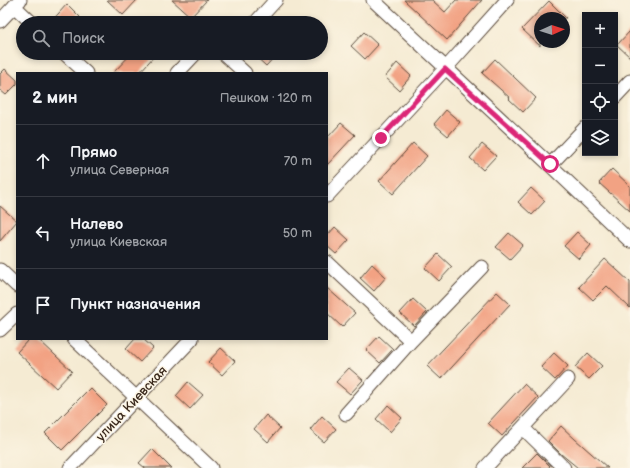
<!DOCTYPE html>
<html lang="ru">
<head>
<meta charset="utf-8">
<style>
	:root { --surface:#171b24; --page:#242831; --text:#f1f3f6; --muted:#9ea1a6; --line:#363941 }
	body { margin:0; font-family:"Balsamiq Sans",sans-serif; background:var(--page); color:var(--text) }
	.controls { position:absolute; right:12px; top:12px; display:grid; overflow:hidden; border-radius:0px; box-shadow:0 2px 6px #0003 }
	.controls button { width:36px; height:36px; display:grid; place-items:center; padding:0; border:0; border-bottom:1px solid var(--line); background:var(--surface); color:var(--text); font:20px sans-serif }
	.compass { position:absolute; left:534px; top:12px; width:36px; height:36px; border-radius:50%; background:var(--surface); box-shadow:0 2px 6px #0003; rotate:87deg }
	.stop { position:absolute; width:12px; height:12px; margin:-9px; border:3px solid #db2777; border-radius:50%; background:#fff }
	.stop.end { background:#db2777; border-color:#fff; box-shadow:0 1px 4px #0008 }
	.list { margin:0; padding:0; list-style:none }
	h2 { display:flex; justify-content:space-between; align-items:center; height:52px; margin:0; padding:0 16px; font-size:17px }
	h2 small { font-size:13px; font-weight:400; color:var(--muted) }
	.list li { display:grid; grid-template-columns:26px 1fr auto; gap:12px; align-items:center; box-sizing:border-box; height:72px; padding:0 16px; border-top:1px solid var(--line) }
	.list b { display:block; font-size:15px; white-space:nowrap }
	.list p { margin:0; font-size:13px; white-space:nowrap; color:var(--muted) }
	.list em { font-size:13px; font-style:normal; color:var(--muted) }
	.icon { flex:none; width:22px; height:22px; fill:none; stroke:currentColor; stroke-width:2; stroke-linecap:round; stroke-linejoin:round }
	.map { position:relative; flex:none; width:630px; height:468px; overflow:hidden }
	.search { position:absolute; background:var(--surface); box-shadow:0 2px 6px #0003; left:16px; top:16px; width:312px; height:44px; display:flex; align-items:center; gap:10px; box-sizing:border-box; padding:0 14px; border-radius:22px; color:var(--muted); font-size:15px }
	.panel { position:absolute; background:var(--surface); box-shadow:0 2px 6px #0003; left:16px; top:72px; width:312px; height:268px; border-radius:0px }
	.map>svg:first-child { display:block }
	.building { fill:#f2a283 }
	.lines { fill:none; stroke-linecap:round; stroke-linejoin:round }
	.minor-casing { stroke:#574739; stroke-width:15 }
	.minor { stroke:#fff; stroke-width:13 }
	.route { stroke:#db2777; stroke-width:5 }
	.labels { text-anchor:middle; stroke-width:3; stroke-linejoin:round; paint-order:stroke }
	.street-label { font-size:13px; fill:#3b2a1e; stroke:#fcf5e5 }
</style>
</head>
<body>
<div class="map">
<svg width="630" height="468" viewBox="0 0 630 468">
	<rect width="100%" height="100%" fill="#fcf5e5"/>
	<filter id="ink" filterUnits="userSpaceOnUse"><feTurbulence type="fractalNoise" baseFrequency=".025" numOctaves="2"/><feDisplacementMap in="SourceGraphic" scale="8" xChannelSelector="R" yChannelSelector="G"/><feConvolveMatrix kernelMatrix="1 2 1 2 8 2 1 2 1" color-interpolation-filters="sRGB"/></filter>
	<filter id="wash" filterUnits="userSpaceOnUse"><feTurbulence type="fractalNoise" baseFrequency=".012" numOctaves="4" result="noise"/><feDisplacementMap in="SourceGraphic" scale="16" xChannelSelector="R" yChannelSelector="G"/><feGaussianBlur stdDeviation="0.9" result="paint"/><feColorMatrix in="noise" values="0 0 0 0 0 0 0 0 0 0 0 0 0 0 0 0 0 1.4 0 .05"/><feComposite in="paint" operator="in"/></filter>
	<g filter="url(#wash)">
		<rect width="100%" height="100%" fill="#f5ebd3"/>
		<g id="blocks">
			<path class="building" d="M107,0H137L123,15Z
				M172,0H207L191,17Z
				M404,0H432L445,12L456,0H482L447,40Z
				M549,1L566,18H540V46L522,29Z
				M67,4L80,17L75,23H50Z
				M630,31V57L617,45Z
				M364,32L378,45L365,59L351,46Z
				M132,53H157L139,73H113Z
				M252,53H278L266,66Z
				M495,59L536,98L523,112L509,99L510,98L482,73Z
				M397,63L411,76L399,90L385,77Z
				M5,69L17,80V84L6,95L0,90V74Z
				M446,110L460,122L448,136L434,124Z
				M341,123L355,135L327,165V138Z
				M413,143L427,156L393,194L379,181Z
				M482,144L496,156L483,170L470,158Z
				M612,169L630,186V211L599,183Z
				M531,188L545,201L532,215L518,202Z
				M0,206L17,221L0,241Z
				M335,227L349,240L336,254L327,246V236Z
				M577,232L591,245L579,259L564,246Z
				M509,233L523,245L510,259L496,247Z
				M438,254L452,267L439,281L425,268Z
				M605,259L630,282V308L607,286L593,300L579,287Z
				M372,264L386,277L374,291L360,278Z
				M327,288L355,313L342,327L327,313Z
				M497,292L510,304L441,379L427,366Z
				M413,299L427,312L414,326L400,313Z
				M379,336L393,349L380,363L366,350Z
				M29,339H38L72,371L56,388L17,352Z
				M135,339H143L153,348L140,362L126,349Z
				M221,348L235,361L222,375L208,362Z
				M554,353L568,366L555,380L541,367Z
				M588,353L602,366L589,379L575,367Z
				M349,368L363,380L350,394L336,382Z
				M188,382L203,395L190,409L176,396Z
				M524,384L538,397L502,436L488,423Z
				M90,388L107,405L62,450L45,433Z
				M388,405L402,418L390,432L376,419Z
				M266,415L280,428L268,442L254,429Z
				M322,416L336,429L324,442L310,430Z
				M561,426L575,439L608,468H578L561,454L548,441Z
				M152,449L171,468H145L139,463Z
				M537,453L550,466L548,468H522Z"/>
		</g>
	</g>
	<g filter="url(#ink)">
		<use href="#blocks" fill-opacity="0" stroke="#574739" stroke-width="1"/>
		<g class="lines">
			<g class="minor-casing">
				<path id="minor" d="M373,0L550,165L630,241
					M14,6L32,23
					M0,21L20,0
					M255,23L276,0
					M64,53L86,73
					M223,53L245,73
					M177,73L196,53
					M615,97L630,81
					M550,165L585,128
					M327,196L445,69L507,0
					M327,262L411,341L482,267
					M0,270L17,286
					M0,330L17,314
					M74,339L211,468
					M346,414L411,341
					M523,428L564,468
					M70,468L192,339
					M485,468L568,379"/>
			</g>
			<use href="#minor" class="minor"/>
		</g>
	</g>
	<g class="lines" filter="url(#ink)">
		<path class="route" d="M381,138L445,69L550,164"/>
	</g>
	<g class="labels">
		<g class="street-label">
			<text transform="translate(131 403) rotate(-47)" y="5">улица Киевская</text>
		</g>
	</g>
</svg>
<div class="controls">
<button>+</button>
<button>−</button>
<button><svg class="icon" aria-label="locate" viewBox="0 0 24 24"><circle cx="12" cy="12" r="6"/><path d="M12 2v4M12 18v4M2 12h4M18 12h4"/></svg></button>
<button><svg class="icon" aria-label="layers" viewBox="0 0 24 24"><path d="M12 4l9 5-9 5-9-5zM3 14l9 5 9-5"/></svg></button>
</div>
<svg class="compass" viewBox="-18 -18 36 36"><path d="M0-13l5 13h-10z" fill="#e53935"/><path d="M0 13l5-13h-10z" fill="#9ea1a6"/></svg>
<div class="stop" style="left:550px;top:164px"></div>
<div class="stop end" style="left:381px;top:138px"></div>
<div class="search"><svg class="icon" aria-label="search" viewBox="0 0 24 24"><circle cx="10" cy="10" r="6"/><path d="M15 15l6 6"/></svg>Поиск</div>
<section class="panel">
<h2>2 мин<small>Пешком · 120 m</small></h2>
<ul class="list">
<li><svg class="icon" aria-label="ahead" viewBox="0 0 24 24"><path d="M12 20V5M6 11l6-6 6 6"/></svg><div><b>Прямо</b><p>улица Северная</p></div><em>70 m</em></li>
<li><svg class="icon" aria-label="left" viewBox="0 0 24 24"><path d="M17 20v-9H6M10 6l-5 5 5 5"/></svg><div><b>Налево</b><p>улица Киевская</p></div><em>50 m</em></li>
<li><svg class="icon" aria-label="arrive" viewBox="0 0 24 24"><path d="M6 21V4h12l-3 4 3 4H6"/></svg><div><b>Пункт назначения</b></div></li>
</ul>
</section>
</div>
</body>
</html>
